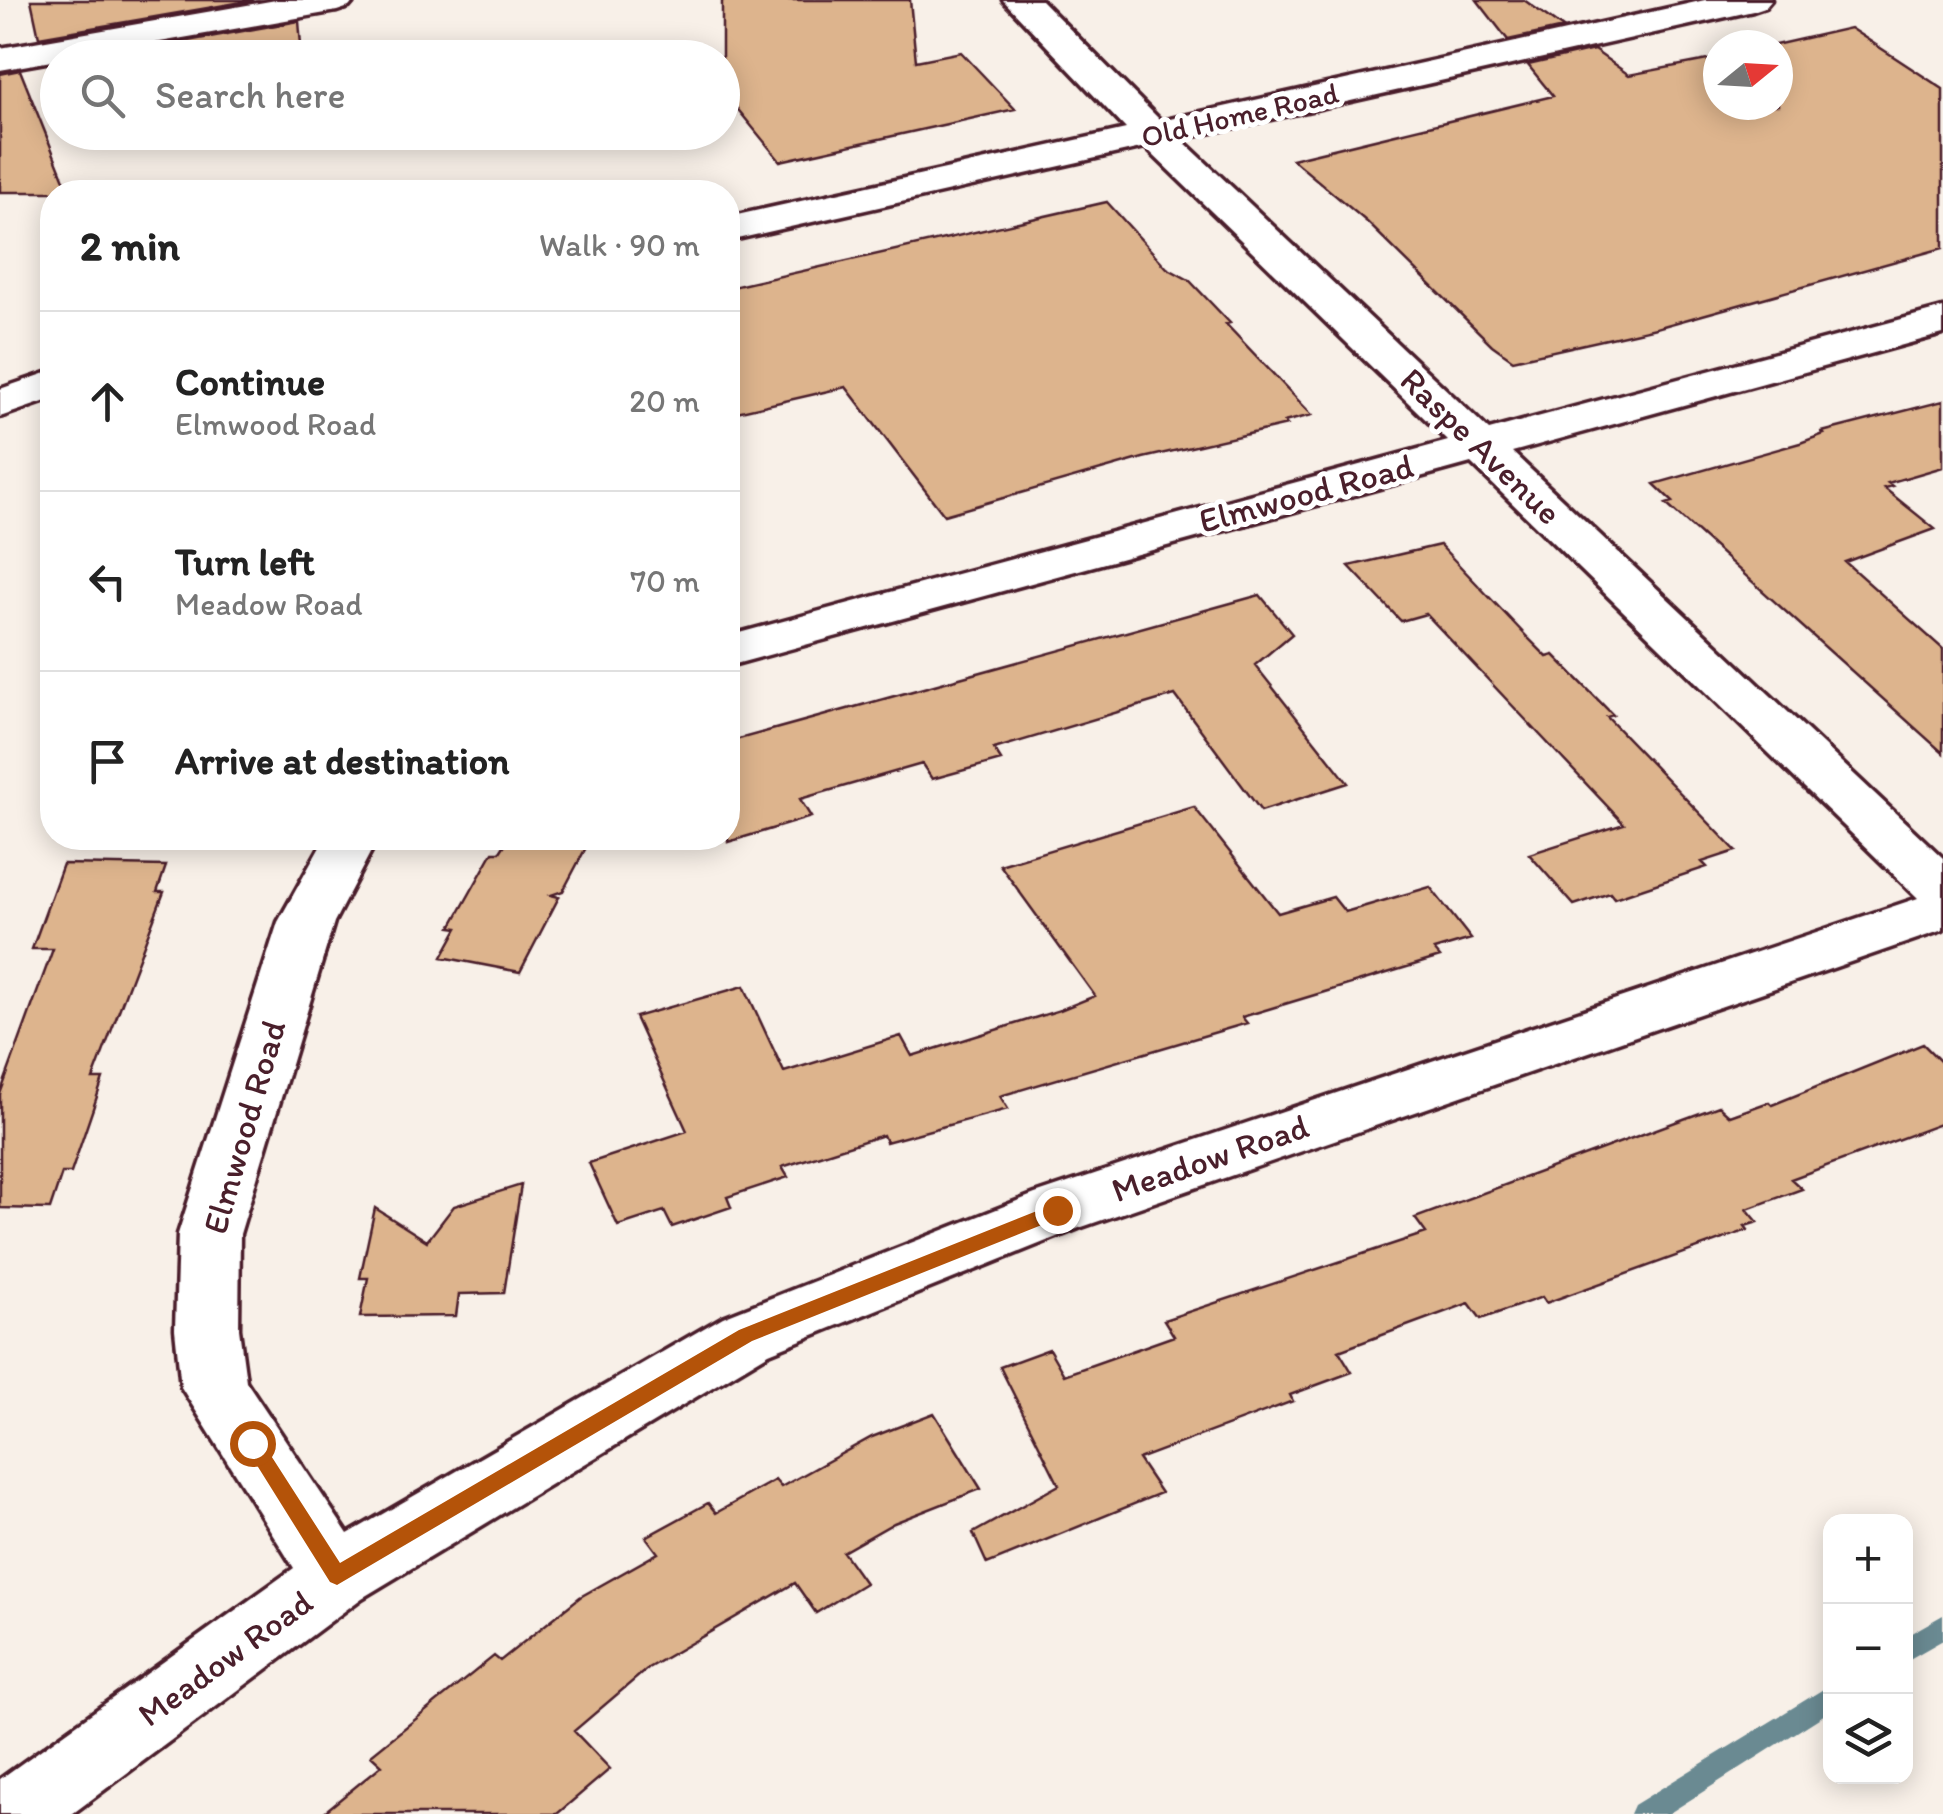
<!DOCTYPE html>
<html lang="en">
<head>
<meta charset="utf-8">
<style>
	:root { --surface:#fff; --page:#f6f6f6; --text:#222; --muted:#767676; --line:#e0e0e0 }
	body { margin:0; font-family:Itim,sans-serif; background:var(--page); color:var(--text) }
	.controls { position:absolute; right:30px; bottom:30px; display:grid; overflow:hidden; border-radius:20px; box-shadow:0 5px 25px #0003 }
	.controls button { width:90px; height:90px; display:grid; place-items:center; padding:0; border:0; border-bottom:2px solid var(--line); background:var(--surface); color:var(--text); font:50px sans-serif }
	.compass { position:absolute; left:1703px; top:30px; width:90px; height:90px; border-radius:50%; background:var(--surface); box-shadow:0 5px 25px #0003; rotate:72deg }
	.stop { position:absolute; width:30px; height:30px; margin:-22px; border:8px solid #b45309; border-radius:50%; background:#fff }
	.stop.end { background:#b45309; border-color:#fff; box-shadow:0 2px 10px #0008 }
	.list { margin:0; padding:0; list-style:none }
	h2 { display:flex; justify-content:space-between; align-items:center; height:130px; margin:0; padding:0 40px; font-size:42px }
	h2 small { font-size:32px; font-weight:400; color:var(--muted) }
	.list li { display:grid; grid-template-columns:65px 1fr auto; gap:30px; align-items:center; box-sizing:border-box; height:180px; padding:0 40px; border-top:2px solid var(--line) }
	.list b { display:block; font-size:38px; white-space:nowrap }
	.list p { margin:0; font-size:32px; white-space:nowrap; color:var(--muted) }
	.list em { font-size:32px; font-style:normal; color:var(--muted) }
	.icon { flex:none; width:55px; height:55px; fill:none; stroke:currentColor; stroke-width:2; stroke-linecap:round; stroke-linejoin:round }
	.map { position:relative; flex:none; width:1943px; height:1814px; overflow:hidden }
	.search { position:absolute; background:var(--surface); box-shadow:0 5px 25px #0003; left:40px; top:40px; width:700px; height:110px; display:flex; align-items:center; gap:25px; box-sizing:border-box; padding:0 35px; border-radius:55px; color:var(--muted); font-size:38px }
	.panel { position:absolute; background:var(--surface); box-shadow:0 5px 25px #0003; left:40px; top:180px; width:700px; height:670px; border-radius:40px }
	.map>svg:first-child { display:block }
	.lines { fill:none; stroke-linecap:round; stroke-linejoin:round }
	.stream { fill:#6a8a92; fill-rule:evenodd }
	.building { fill:#ddb48d; stroke:#4a1f2b; stroke-width:2.5 }
	.street-casing { stroke:#4a1f2b; stroke-width:7 }
	.street { fill:#fff; fill-rule:evenodd }
	.route { fill:#b45309 }
	.labels { text-anchor:middle; stroke-width:10; stroke-linejoin:round; paint-order:stroke }
	.far-street-label { font-size:30px; fill:#4a1f2b; stroke:#fff }
	.street-label { font-size:35px; fill:#4a1f2b; stroke:#fff }
</style>
</head>
<body>
<div class="map">
<svg width="1943" height="1814" viewBox="0 0 1943 1814">
	<rect width="100%" height="100%" fill="#f8f0e8"/>
	<filter id="ink" filterUnits="userSpaceOnUse"><feTurbulence type="fractalNoise" baseFrequency=".01" numOctaves="2"/><feDisplacementMap in="SourceGraphic" scale="20" xChannelSelector="R" yChannelSelector="G"/><feConvolveMatrix kernelMatrix="1 2 1 2 8 2 1 2 1" color-interpolation-filters="sRGB"/></filter>
	<g filter="url(#ink)">
		<g class="lines">
			<path class="stream" d="M1943,1615V1640L1906,1661V1636Z
				M1830,1685V1711L1668,1814H1630L1634,1805Z"/>
		</g>
		<path class="building" d="M31,0H254L39,37Z
			M722,0H910L916,61L961,52L1015,109L780,161L722,90Z
			M1477,0H1524L1563,28L1508,40Z
			M299,21L302,58H93Z
			M1850,28L1943,89V248L1656,328L1513,360L1492,345L1367,222L1292,159L1553,96L1528,65L1594,50L1629,75L1718,58V105H1778L1775,45Z
			M20,70L69,192H0V74Z
			M1107,202L1167,268L1189,280L1230,323L1226,324L1312,415L1284,422L1287,425L1143,458L944,515L846,387L728,414V288Z
			M1943,401V467L1888,483L1892,486L1884,488L1935,529L1845,562L1943,649V753L1666,504L1673,502L1654,484L1800,443L1824,434L1822,432Z
			M1440,545L1529,639L1547,657L1554,655L1613,715L1607,717L1736,851L1702,862L1707,867L1614,898L1610,893L1574,905L1529,854L1624,824L1426,614L1401,621L1349,566Z
			M1260,595L1292,634L1255,665L1348,783L1261,811L1175,695L994,749L1001,760L932,779L922,764L800,799L811,817L728,842V742Z
			M1194,807L1278,913L1333,897L1345,912L1430,887L1471,939L1434,950L1440,957L1242,1017L1247,1023L1000,1096L1008,1109L886,1142L883,1135L782,1167L788,1177L727,1197L731,1207L672,1227L664,1211L618,1226L589,1163L687,1131L635,1017L744,986L784,1072L901,1036L912,1056L1060,1010L1095,996L1000,865Z
			M509,838H591L563,891L551,895L559,897L520,972L442,957L458,928L451,927L493,852H500Z
			M63,864L166,866L157,892H164L93,1079H103L71,1173H62L50,1209L0,1208V1094L53,949H32Z
			M1923,1044L1943,1064V1123L1791,1179L1802,1189L1747,1209L1758,1222L1745,1226L1748,1230L1546,1303L1542,1297L1481,1319L1469,1303L1339,1351L1352,1372L1290,1395L1293,1401L1138,1459L1161,1493L987,1564L973,1533L1059,1485L1000,1367L1049,1349L1064,1375L1174,1336L1164,1320L1426,1233L1415,1218L1719,1106L1730,1116L1769,1102L1772,1105Z
			M521,1185L504,1293L459,1294L456,1316L360,1317L368,1278H360L375,1208L427,1241L454,1206Z
			M934,1413L981,1489L894,1523L843,1552L865,1583L816,1613L795,1583L648,1668L574,1731L610,1769L557,1814H322L382,1765L371,1755L494,1656L500,1661L580,1597L658,1553L646,1537L708,1503L716,1513L775,1480L781,1487L872,1437Z"/>
		<g class="lines">
			<g class="street-casing">
				<path id="street" d="M276,0H355L349,7L337,11L0,70V48Z
					M1003,0H1041L1161,121L1705,0H1771L1765,7L1753,11L1181,139L1489,430L1943,308V334L1512,452L1943,858V930L1079,1228L769,1353L362,1598L72,1814H0V1779L294,1568L181,1387L175,1329L178,1234L278,922L325,838H378L334,922L240,1234L239,1329L246,1381L348,1534L723,1317L1035,1194L1918,898L1471,463L728,666V636L1448,441L1145,147L728,241V217L1126,129Z
					M52,371V399L0,417V389Z"/>
			</g>
			<use href="#street" class="street"/>
		</g>
	</g>
	<path class="route" d="M1057,1203L1066,1210L1064,1216L752,1341L337,1585L330,1582L243,1443L252,1435L259,1437L340,1563L739,1330Z"/>
	<g class="labels">
		<g class="far-street-label">
			<text transform="translate(1240 115) rotate(-13)" y="10">Old Home Road</text>
		</g>
		<g class="street-label">
			<text transform="translate(1481 446) rotate(44)" y="12">Raspe Avenue</text>
			<text transform="translate(1306 493) rotate(-15)" y="12">Elmwood Road</text>
			<text transform="translate(244 1127) rotate(-74)" y="12">Elmwood Road</text>
			<text transform="translate(1210 1158) rotate(-19)" y="12">Meadow Road</text>
			<text transform="translate(225 1658) rotate(-36)" y="12">Meadow Road</text>
		</g>
	</g>
</svg>
<div class="controls">
<button>+</button>
<button>−</button>
<button><svg class="icon" aria-label="layers" viewBox="0 0 24 24"><path d="M12 4l9 5-9 5-9-5zM3 14l9 5 9-5"/></svg></button>
</div>
<svg class="compass" viewBox="-18 -18 36 36"><path d="M0-13l5 13h-10z" fill="#e53935"/><path d="M0 13l5-13h-10z" fill="#767676"/></svg>
<div class="stop" style="left:252px;top:1443px"></div>
<div class="stop end" style="left:1057px;top:1210px"></div>
<div class="search"><svg class="icon" aria-label="search" viewBox="0 0 24 24"><circle cx="10" cy="10" r="6"/><path d="M15 15l6 6"/></svg>Search here</div>
<section class="panel">
<h2>2 min<small>Walk · 90 m</small></h2>
<ul class="list">
<li><svg class="icon" aria-label="ahead" viewBox="0 0 24 24"><path d="M12 20V5M6 11l6-6 6 6"/></svg><div><b>Continue</b><p>Elmwood Road</p></div><em>20 m</em></li>
<li><svg class="icon" aria-label="left" viewBox="0 0 24 24"><path d="M17 20v-9H6M10 6l-5 5 5 5"/></svg><div><b>Turn left</b><p>Meadow Road</p></div><em>70 m</em></li>
<li><svg class="icon" aria-label="arrive" viewBox="0 0 24 24"><path d="M6 21V4h12l-3 4 3 4H6"/></svg><div><b>Arrive at destination</b></div></li>
</ul>
</section>
</div>
</body>
</html>
